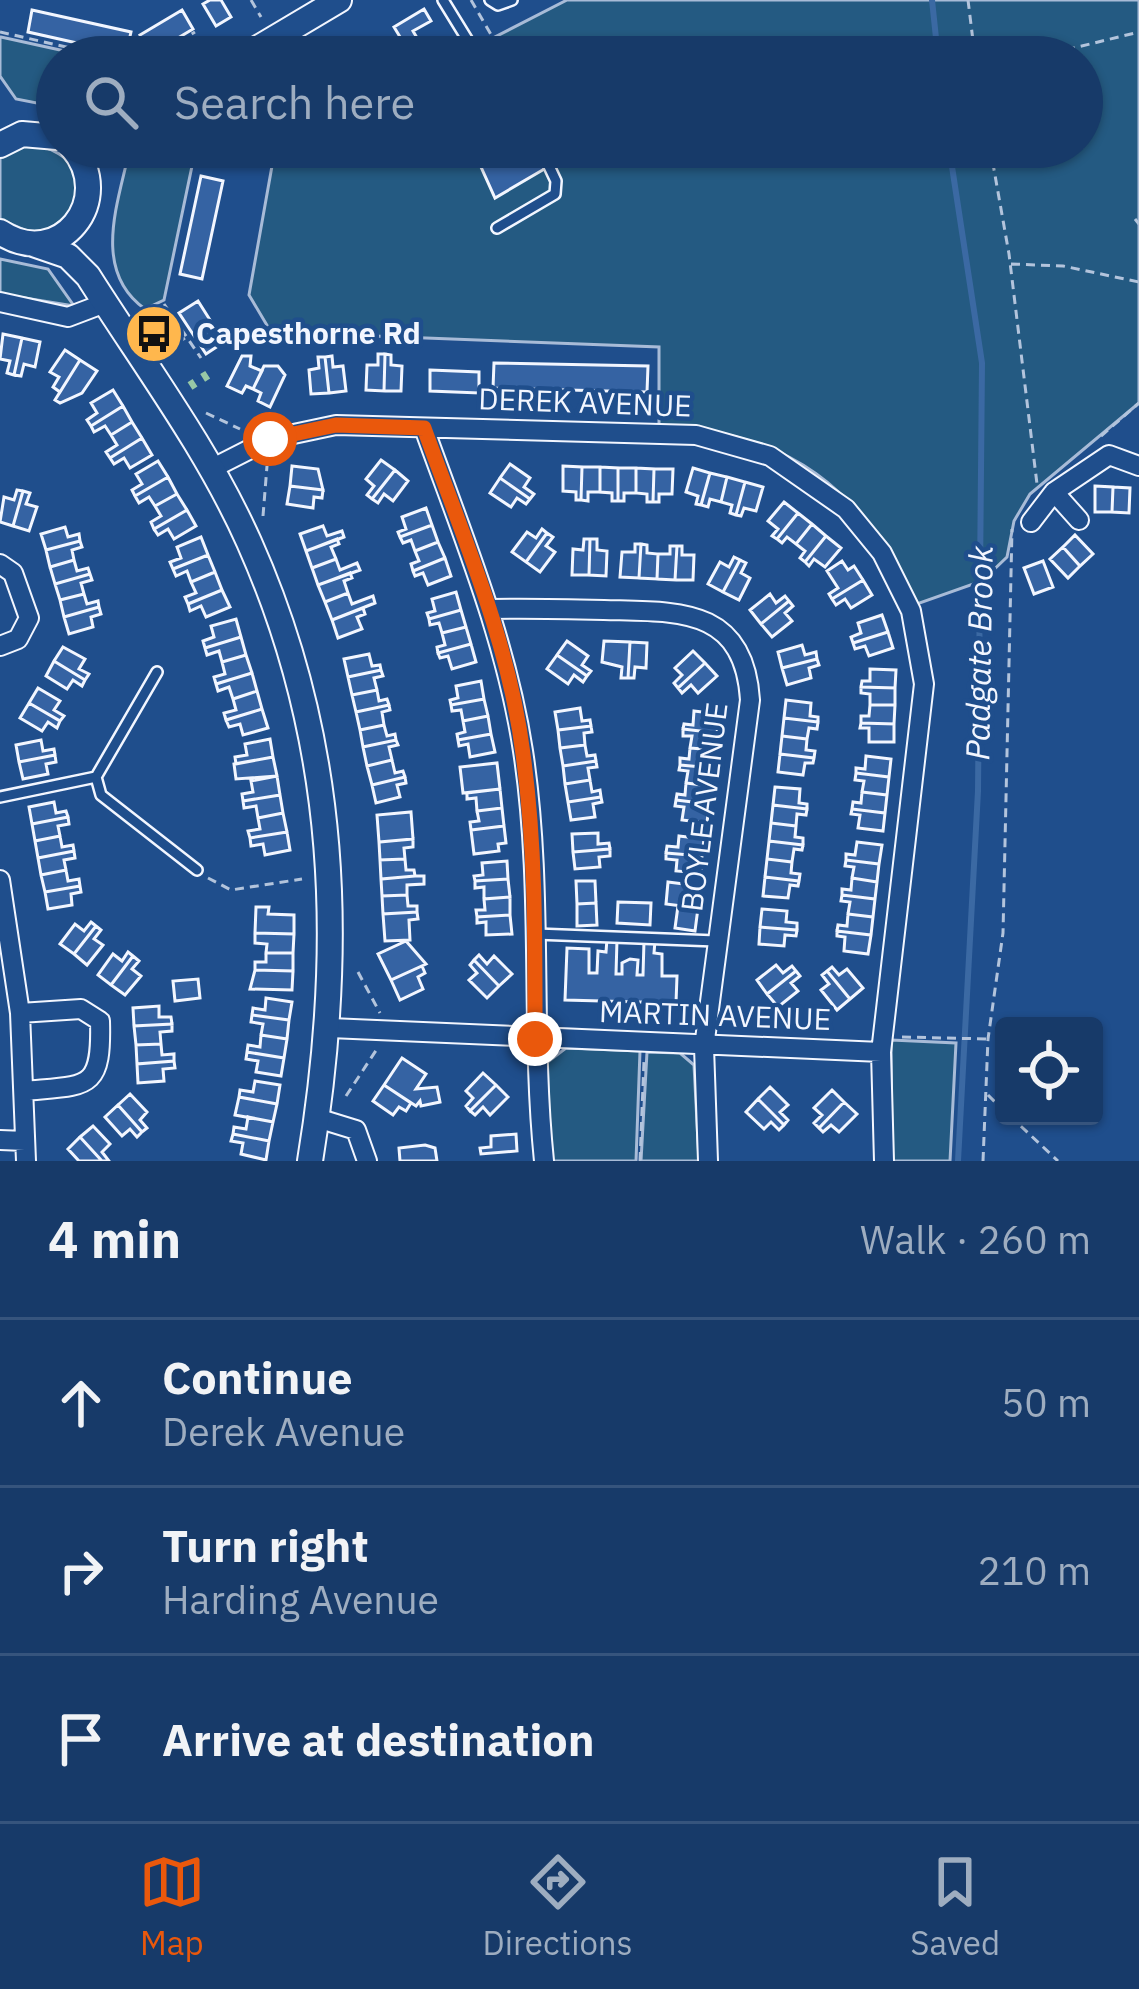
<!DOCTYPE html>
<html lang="en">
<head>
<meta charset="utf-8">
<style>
	:root { --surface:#173a69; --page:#244571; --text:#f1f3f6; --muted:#9eadc0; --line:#36547d; --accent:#ea580c }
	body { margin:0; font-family:"IBM Plex Sans",sans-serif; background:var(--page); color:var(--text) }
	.controls { position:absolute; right:36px; bottom:36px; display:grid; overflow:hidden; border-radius:12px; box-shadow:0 3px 9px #0004 }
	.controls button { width:108px; height:108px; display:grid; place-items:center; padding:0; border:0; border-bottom:3px solid var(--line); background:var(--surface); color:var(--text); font:60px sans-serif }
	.stop { position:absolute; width:36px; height:36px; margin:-27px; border:9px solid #ea580c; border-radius:50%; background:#fff }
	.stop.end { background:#ea580c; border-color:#fff; box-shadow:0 3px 12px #0008 }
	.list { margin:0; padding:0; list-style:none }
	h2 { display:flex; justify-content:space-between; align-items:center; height:156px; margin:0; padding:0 48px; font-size:51px }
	h2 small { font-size:39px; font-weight:400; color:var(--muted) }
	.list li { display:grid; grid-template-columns:78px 1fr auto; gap:36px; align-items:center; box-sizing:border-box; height:168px; padding:0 48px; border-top:3px solid var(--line) }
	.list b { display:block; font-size:45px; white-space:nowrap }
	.list p { margin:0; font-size:39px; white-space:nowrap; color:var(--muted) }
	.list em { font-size:39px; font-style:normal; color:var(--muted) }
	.icon { flex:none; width:66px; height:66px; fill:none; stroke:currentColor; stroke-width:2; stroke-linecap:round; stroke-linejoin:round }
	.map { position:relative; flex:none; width:1139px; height:1161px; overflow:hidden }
	.search { position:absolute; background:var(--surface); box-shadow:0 3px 9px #0004; left:36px; right:36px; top:36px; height:132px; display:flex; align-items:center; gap:30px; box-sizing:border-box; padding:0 42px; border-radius:66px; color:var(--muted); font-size:45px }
	.sheet { height:660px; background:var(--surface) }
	nav { display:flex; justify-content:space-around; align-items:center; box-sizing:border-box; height:168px; border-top:3px solid var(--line); background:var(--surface); font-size:33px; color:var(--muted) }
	nav a { display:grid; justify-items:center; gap:6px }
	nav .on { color:var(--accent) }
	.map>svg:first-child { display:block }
	.green { fill:#245a82; stroke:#a8bbd7; stroke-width:3 }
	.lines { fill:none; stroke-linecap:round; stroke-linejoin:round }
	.stream { stroke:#3b69a3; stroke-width:6 }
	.building { fill:#3563a3; stroke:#f2f6ff; stroke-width:3 }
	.service-casing { stroke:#f2f6ff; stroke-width:14 }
	.minor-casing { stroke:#f2f6ff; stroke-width:22 }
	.tertiary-casing { stroke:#f2f6ff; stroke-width:28 }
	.path { stroke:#b3c4dc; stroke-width:3; stroke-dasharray:9 6; stroke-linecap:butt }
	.service { stroke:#1f4e8c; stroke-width:9 }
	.minor { stroke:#1f4e8c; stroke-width:18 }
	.tertiary { stroke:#1f4e8c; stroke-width:24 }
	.hedge { stroke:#97c8a6; stroke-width:9; stroke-dasharray:6 9; stroke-linecap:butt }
	.route { stroke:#ea580c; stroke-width:15 }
	.labels { text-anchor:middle; stroke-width:9; stroke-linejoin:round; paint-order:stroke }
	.poi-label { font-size:30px; font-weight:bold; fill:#f2f6ff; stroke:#1f4e8c; text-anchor:start }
	.street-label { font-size:30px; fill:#f2f6ff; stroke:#1f4e8c }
	.water-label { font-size:33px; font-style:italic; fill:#f2f6ff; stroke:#1f4e8c }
</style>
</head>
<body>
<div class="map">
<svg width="1139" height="1161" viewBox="0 0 1139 1161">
	<rect width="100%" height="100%" fill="#1f4e8c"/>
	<path class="green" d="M567,0H1139V403L1030,494L1014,521L1007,557L982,581L917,604C861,489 790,431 659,426V347L271,332L249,295L272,166L305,147H1082V57H456Z
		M0,37H1L92,57H57V107L16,99L0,76Z
		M29,143C96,156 96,211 36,235L0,219V158Z
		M151,147H196L164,300L145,309C96,274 114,215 126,165Z
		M0,259L48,269L74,306L0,294Z
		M891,1040L956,1043L950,1161H892Z
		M566,1048L640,1051L636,1161H551L545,1064Z
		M647,1052L680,1053L694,1065L699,1161H641Z"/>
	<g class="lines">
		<path class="stream" d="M932,0L938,57
			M949,147L982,363L978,791L958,1161"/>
	</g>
	<path class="building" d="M210,0H221L231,17L216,26L203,4Z
		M424,9L431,21L413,31L420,43L408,50L394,27Z
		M32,10L131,32L126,54L28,32Z
		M182,10L193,29L151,54L140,35Z
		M472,147H533L546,168L495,198Z
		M201,176L223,181L202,279L180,274Z
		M198,301L224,342L206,354L179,313Z
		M3,334L22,338L14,375L7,373L10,361L0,359Z
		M22,338L40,342L35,367L24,364L21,376L14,375Z
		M65,350L80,360L60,392L53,387L59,377L50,372Z
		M378,354H385L384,391L366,390L367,365H378Z
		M385,354L391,355V365L402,366L401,391H384Z
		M242,356H251L250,366L262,371L253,389L246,386L242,393L227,386Z
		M332,356L333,367L343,366L346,391L329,393L325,357Z
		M318,357H325L329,393L311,394L309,370L319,368Z
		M80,360L97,371L82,393L60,403L55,400Z
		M494,363L648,366L647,392L493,388Z
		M264,366H278L285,375L270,407L258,401L261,393L253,389Z
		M430,370L479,372V393L430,391Z
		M113,390L123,406L91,426L87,420L97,413L91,403Z
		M123,406L132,422L111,435L105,426L94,432L91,426Z
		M132,422L142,438L110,458L106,452L117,445L111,435Z
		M142,438L152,455L130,468L124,458L114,464L110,458Z
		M381,460L395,470L372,499L367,495L374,486L366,479Z
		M158,461L168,477L135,496L132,490L142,484L136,474Z
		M510,464L530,478L524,487L534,494L530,499L500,478Z
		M292,466L318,469L323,490L290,486Z
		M563,466L582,467L581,500H576V492L563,491Z
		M582,467H600V492H588V501L581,500Z
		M600,467L618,468V501H612V493L600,492Z
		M618,468H636V493H624V501H618Z
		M636,468L654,469L653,502H647V494L636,493Z
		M693,468L710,473L701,505L696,504L698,496L686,492Z
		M654,469H673L672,494H659V502H653Z
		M395,470L408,481L393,501L384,494L378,503L372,499Z
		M710,473L727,477L721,502L710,499L708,507L701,505Z
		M168,477L177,494L155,506L149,497L139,503L135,496Z
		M727,477L745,482L736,515L730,513L732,505L721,502Z
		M500,478L530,499L526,504L517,498L511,507L490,493Z
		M745,482L763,487L756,511L744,508L741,516L736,515Z
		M290,486L323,490L322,498L314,497L313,508L287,504Z
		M1095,486L1113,487L1112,512H1095Z
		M1113,487L1130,488L1129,513L1112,512Z
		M17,490L23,491L13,526L0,522L4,497L14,500Z
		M23,491L30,493L26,504L37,507L29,531L13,526Z
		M177,494L187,510L154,529L151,522L161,516L155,506Z
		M784,502L798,513L777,539L772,536L778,529L768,521Z
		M426,508L432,525L400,537L398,532L406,529L402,517Z
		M187,510L196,526L174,539L168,529L158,535L154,529Z
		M798,513L812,524L796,544L787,537L782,543L777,539Z
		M812,524L826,536L805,562L800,558L805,551L796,544Z
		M432,525L438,542L415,551L411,540L403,543L400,537Z
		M323,526L327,536L342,531L344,537L306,551L300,534Z
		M65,527L68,537L79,534L80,541L46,550L41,534Z
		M542,529L547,533L526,562L512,552L527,532L536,538Z
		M547,533L553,537L546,546L555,552L540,572L526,562Z
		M1075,535L1093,554L1080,566L1063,547Z
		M826,536L841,548L825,567L814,559L809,566L805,562Z
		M201,537L208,555L173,569L170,562L181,558L177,547Z
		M337,539L339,544L331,547L336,559L312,568L306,551Z
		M584,539H590L589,575H572L573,549L583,550Z
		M590,539H597V550L607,551L606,576L589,575Z
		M80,541L82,547L72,550L74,560L50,567L46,550Z
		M438,542L445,558L413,571L411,564L419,561L415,551Z
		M635,544H641L639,578L620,577L622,552H635Z
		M641,544L647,545V553L658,554L657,579L639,578Z
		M670,546H677L675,580L657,579L658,554H670Z
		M677,546H682V555H694L693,580H675Z
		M1063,547L1080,566L1068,578L1050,559Z
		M208,555L215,572L191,582L187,571L176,576L173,569Z
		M734,557L740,560L723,592L708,584L720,562L729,567Z
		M445,558L451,576L428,585L423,573L415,576L413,571Z
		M336,559L340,570L357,563L360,570L318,585L312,568Z
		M74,560L77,571L88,568L90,574L55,584L50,567Z
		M740,560L746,563L741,573L750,578L739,600L723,592Z
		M842,561L848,570L854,566L863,580L832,599L829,594L838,588L827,571Z
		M1043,561L1053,587L1034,594L1024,568Z
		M215,572L222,590L188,604L185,597L196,593L191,582Z
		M350,573L352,578L344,581L348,593L325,602L318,585Z
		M90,574L92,580L81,583L84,594L60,600L55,584Z
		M863,580L872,595L851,608L845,599L836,605L832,599Z
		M222,590L230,607L206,617L201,606L190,611L188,604Z
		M456,592L461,610L429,619L427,613L435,611L432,599Z
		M348,593L352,604L373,596L375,603L332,620L325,602Z
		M84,594L87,604L98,601L99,607L64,617L60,600Z
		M770,594L776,603L785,596L789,601L761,624L750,610Z
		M789,601L793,606L785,613L792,621L772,637L761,624Z
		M99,607L101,614L91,617L93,627L69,634L64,617Z
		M363,608L365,614L357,617L362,629L338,638L332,620Z
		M461,610L466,627L442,633L439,623L430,625L429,619Z
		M882,615L888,632L853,643L851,637L861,633L858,623Z
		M236,619L241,637L205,648L203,641L214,637L211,626Z
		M466,627L471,644L438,653L437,647L445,645L442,633Z
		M888,632L893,648L869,656L865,646L855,649L853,643Z
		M241,637L246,655L222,662L219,651L207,655L205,648Z
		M567,641L588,656L582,665L591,671L587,676L557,655Z
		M604,641L630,642L628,678H621L622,667L602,662Z
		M630,642L647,643L646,668L635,667L634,678H628Z
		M471,644L476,662L452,669L448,656L440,658L438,653Z
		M802,645L805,655L816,652L817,659L782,668L778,652Z
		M63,647L85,659L79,669L89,674L85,680L54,661Z
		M693,651L705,663L678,688L674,683L682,675L675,668Z
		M369,654L372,666L380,665L381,670L348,677L344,659Z
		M246,655L252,673L216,684L214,677L225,674L222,662Z
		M557,655L587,676L583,682L574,675L568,684L547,669Z
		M817,659L819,665L809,668L811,678L787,685L782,668Z
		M54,661L85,680L82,686L73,680L67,689L46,676Z
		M705,663L717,676L698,693L691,685L682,693L678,688Z
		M870,669L896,670L895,688L861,687L862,681H870Z
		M381,670L383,676L374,678L377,690L352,695L348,677Z
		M252,673L257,691L233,699L229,687L218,691L216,684Z
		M481,681L484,699L451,705L450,700L458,698L456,686Z
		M861,687L895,688V705H870V694L861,693Z
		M38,688L60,701L54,710L64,716L60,721L29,703Z
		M377,690L379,701L387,699L389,705L356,712L352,695Z
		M257,691L262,709L226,720L224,713L236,710L233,699Z
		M484,699L488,716L463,721L461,710L452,711L451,705Z
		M786,700L811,703L810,716L818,717V722L784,718Z
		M29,703L60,721L57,728L48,722L42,731L20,718Z
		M389,705L390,710L382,712L384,725L360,730L356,712Z
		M870,705H895L894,724L861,723V716H869Z
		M580,708L582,721L590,720L591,726L558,730L555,712Z
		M262,709L268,728L243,735L240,724L229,727L226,720Z
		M694,711L719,714L717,733L683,729L684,724L693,725Z
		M488,716L491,734L458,740L457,734L465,732L463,721Z
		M784,718L818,722L817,729L809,728L807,739L782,736Z
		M861,723L894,724V742H869V728H860Z
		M384,725L387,736L395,734L396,740L363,747L360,730Z
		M591,726L592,732L584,733L585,745L560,748L558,730Z
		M683,729L717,733L715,750L690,748L692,736H683Z
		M491,734L495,752L470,757L468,744L459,746L458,740Z
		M782,736L807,739L806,750L815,751L814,758L780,754Z
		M270,739L273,757L236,764L235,757L247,755L245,744Z
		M41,740L43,751L54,749L55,755L19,762L16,745Z
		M396,740L398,745L389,747L392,760L367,766L363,747Z
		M585,745L587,756L595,755L596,761L563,766L560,748Z
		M690,748L715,750L713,768L680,765V758L689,759Z
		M780,754L814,758L813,763H805L803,775L778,772Z
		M55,755L56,762L46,764L48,774L23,779L19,762Z
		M866,756L891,759L889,777L856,773V768L865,769Z
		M273,757L277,776L236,779L234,764Z
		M392,760L395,773L403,771L405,777L372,785L367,766Z
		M596,761L597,767L588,768L590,780L565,784L563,766Z
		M497,763L500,789L463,793L460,767Z
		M680,765L713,768L711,786L686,783L688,771L679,770Z
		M856,773L889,777L887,795L862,792L864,781L855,780Z
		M277,776L280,795L243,801L242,794L253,792L251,781Z
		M405,777L406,783L397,785L400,797L376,803L372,785Z
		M590,780L592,792L600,790L601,797L568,802L565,784Z
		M686,783L711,786L709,804L676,800L677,794L685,795Z
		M775,787L800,789L799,803L807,804V809L773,805Z
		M500,789L502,808L477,811L476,798L467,799V793Z
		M862,792L887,795L885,813L852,809L853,802L861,803Z
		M280,795L283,813L258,818L256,806L244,808L243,801Z
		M601,797L602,802L593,804L595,817L571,820L568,802Z
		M676,800L709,804L707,823L682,820L684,807L675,806Z
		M54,802L56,813L66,811L68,817L32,824L29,807Z
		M773,805L807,809L806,815L797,814L796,826L771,823Z
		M502,808L504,826L471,830L470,822L479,821L477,811Z
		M852,809L885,813L883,831L858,828L860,815L851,814Z
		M411,812L413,839L379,842L377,815Z
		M283,813L287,832L250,838L248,831L260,829L258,818Z
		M68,817L69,824L58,826L60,836L35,841L32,824Z
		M771,823L796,826L795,837L803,838V845L769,841Z
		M504,826L506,843L498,844L499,851L474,854L471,830Z
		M287,832L290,850L265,855L263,844L251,846L250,838Z
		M598,833V844L609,843L610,849L573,852L572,834Z
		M60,836L62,847L73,845L74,851L38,858L35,841Z
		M679,836L704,839L702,856L666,853L667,846L678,847Z
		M413,839V847L404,848L405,859L380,860L379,842Z
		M769,841L803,845L802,850L794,849L792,862L767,859Z
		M857,842L882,845L879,864L846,860V854L855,855Z
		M610,849V856L599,857L600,867L575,869L573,852Z
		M74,851L75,858L64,860L66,870L41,875L38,858Z
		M666,853L702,856L701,873L676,871L677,860L666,859Z
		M405,859L406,870H414L415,876L381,879L380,860Z
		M767,859L792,862L791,873L800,874L799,881L765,877Z
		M846,860L879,864L877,882L852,878L854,867L845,866Z
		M507,861L508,879L475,881L474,876L483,875L482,863Z
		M66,870L68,881L79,879L80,886L45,892L41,875Z
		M415,876H424V884L407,885V895L382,896L381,879Z
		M765,877L799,881L798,886L790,885L788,898L763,896Z
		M852,878L877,882L875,899L842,895V889L851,890Z
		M508,879L510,897L484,899V887L475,888V881Z
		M576,881H595L596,903L577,904Z
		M668,882L700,886L698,908L666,904Z
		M80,886L81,892L71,894L72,905L48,909L45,892Z
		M407,895L408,906H417V912L383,914L382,896Z
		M842,895L875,899L873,917L848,914L850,902L841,901Z
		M510,897V915L477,917L476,910H485L484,899Z
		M618,902L651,903L650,925L617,923Z
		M596,903L597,925L577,926V904Z
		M678,906L698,908L695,931L675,928Z
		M256,907H269L268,914L294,915V934L255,933Z
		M762,909L787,911L786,922L797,923V930L760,927Z
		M417,912L418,919L409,920L410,940L385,941L383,914Z
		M848,914L873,917L871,935L837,931L838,925L847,926Z
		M510,915L512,934L486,935V922L477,923V917Z
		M91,922L96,926L74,954L60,944L75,924L84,931Z
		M96,926L101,930L94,939L103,945L87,965L74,954Z
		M760,927L797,930L796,936L785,935L784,946L759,944Z
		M837,931L871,935L868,954L844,951L845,937L837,936Z
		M255,933L294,934L293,953H266L267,944L255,943Z
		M607,939L617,940L616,974H622V963L630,959L638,960L637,975H643L644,941H655L654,953L662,954V976H677L676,1003L565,1000L567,948L589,949V973H597L598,951L606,952Z
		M406,941L426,964L391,980L378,954Z
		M128,952L133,956L111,985L98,975L113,954L122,961Z
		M266,953H293V971L255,970V962H266Z
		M479,955L487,964L494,956L512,974L499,986L474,960Z
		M133,956L139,961L132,969L141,976L125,995L111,985Z
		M474,960L499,986L487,998L469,980L477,973L470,965Z
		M776,965L783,973L792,966L796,971L767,994L757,980Z
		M422,966L425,973L418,977L423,989L400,1000L391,980Z
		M832,967L839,975L847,969L863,988L850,999L827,971Z
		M255,970L293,971L292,990L250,989Z
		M796,971L800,976L791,983L798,991L778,1007L767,994Z
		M827,971L850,999L837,1010L821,990L829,984L822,975Z
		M198,979L200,998L175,1001L173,981Z
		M266,998L292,1002L289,1020L252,1015L253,1008L265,1010Z
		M159,1006V1017H171L172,1024L134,1026L133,1008Z
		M252,1015L289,1020L287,1039L261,1035L263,1024L251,1022Z
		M172,1024V1031L160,1032L161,1044L136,1045L134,1026Z
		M261,1035L287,1039L284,1058L247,1052L248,1045L260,1047Z
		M161,1044L162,1055L174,1054V1061L137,1064L136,1045Z
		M247,1052L284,1058L281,1076L256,1072L258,1061L246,1059Z
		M402,1058L426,1074L416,1089L437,1087L440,1102L421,1106L420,1101L416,1106L384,1085Z
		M174,1061L175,1068L163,1069L164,1081L138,1083L137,1064Z
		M483,1073L496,1085L470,1111L466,1106L473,1098L466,1091Z
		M255,1081L280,1085L277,1104L239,1097L240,1090L253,1092Z
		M384,1085L411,1103L406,1111L399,1107L393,1115L373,1101Z
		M496,1085L508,1097L490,1115L483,1107L475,1115L470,1111Z
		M770,1087L788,1105L780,1112L788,1120L784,1125L758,1099Z
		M832,1090L844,1102L819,1128L814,1123L822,1115L814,1108Z
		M130,1094L147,1112L140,1120L147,1128L142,1132L118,1105Z
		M239,1097L277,1104L273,1122L235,1115Z
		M758,1099L784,1125L779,1130L771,1122L764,1129L746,1112Z
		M844,1102L857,1114L839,1132L831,1125L823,1132L819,1128Z
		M118,1105L142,1132L137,1137L130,1129L122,1136L105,1117Z
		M248,1117L273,1122L269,1141L233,1134L234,1127L246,1129Z
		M93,1126L110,1144L102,1152L109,1161H102L80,1137Z
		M233,1134L269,1141L266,1160L241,1154L243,1143L231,1141Z
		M516,1134L517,1151L481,1154L480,1148L491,1147V1136Z
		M80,1137L102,1161H79L68,1149Z
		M425,1145L435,1148L437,1161H400L399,1148Z"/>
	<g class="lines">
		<g class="service-casing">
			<path id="service" d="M443,0L478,57
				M490,0L498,5L512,0
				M497,228L555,194L556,181L540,147
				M96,777L101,795L197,870
				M0,797L96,777L157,672
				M536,934L716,941"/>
		</g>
		<g class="minor-casing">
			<path id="minor" d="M0,302L68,317L105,303
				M424,428C462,534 506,639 523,751C544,887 530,1025 544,1161
				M211,469L270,439L336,425L696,435L770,456L846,509L882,553L911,611L924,684L881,1052L884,1161
				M1054,492L1109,455L1139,466
				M1031,522L1054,492L1079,520
				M0,564L13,573L29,618L18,639L0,646
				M490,609C528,608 566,609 604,610C677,612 744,606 750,700L704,1047L708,1161
				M0,880L20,1013L26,1161
				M20,1013L81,1009L100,1021C102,1091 88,1085 25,1091
				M330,1028L881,1052
				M317,1118L356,1130L367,1161
				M0,1140L25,1141"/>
		</g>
		<g class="tertiary-casing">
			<path id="tertiary" d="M243,57L339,0
				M0,145L22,134L57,137
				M0,232C59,272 117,199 72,147
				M33,244L68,256L88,276C143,363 207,448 249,542C339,743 345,948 310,1161"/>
		</g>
		<path class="path" d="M251,0L261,17
			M471,0L493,38L592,57
			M968,0L975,57
			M0,32L110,57
			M153,57L195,32
			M1037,57L1139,32
			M990,147L1009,254L1037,484
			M1135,219L1139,224
			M1011,264L1063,266L1139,282
			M164,304L201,358
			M165,351L185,338
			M206,413L240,429
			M1101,436L1139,403
			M263,516L267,466
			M208,878L231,890L302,879
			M358,972L380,1013
			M902,1037L988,1039
			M988,1095L1004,1111
			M346,1096L377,1049
			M1010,1116L1058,1161
			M640,1161L644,1061
			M983,1161L988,1039L1003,933L1012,529"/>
		<use href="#service" class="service"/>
		<use href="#minor" class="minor"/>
		<use href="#tertiary" class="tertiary"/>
		<path class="hedge" d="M190,386L215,370"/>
	</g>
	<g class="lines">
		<path class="route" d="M270,439L336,425L424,428C462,534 509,641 523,754C536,849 535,943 535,1039"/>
	</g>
	<defs>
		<g id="bus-disc" transform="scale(3)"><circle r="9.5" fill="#ffb74d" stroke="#1f4e8c"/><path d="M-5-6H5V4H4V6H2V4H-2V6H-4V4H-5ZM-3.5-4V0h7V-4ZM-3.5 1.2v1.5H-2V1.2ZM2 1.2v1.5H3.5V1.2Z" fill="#111"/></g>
	</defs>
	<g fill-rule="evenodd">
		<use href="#bus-disc" x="154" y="334"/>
	</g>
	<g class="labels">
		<g class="poi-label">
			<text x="196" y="344">Capesthorne Rd</text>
		</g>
		<g class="street-label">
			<text transform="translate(585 403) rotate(2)" y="10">DEREK AVENUE</text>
			<text transform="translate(705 807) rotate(-83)" y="10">BOYLE AVENUE</text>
			<text transform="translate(715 1016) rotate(2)" y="10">MARTIN AVENUE</text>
		</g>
		<g class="water-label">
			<text transform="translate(979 653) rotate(-89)" y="12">Padgate Brook</text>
		</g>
	</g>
</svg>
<div class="controls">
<button><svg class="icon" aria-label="locate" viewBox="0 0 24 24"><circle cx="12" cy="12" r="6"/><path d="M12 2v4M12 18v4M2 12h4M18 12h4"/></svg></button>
</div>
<div class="stop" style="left:270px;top:439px"></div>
<div class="stop end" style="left:535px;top:1039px"></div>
<div class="search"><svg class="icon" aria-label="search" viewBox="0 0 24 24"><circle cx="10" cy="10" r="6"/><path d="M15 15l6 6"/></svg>Search here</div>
</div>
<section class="sheet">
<h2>4 min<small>Walk · 260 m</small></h2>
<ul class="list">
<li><svg class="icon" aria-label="ahead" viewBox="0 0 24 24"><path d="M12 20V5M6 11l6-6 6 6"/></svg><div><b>Continue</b><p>Derek Avenue</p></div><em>50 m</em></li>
<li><svg class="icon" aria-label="right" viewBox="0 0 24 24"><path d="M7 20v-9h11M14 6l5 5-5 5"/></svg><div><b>Turn right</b><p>Harding Avenue</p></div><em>210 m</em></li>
<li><svg class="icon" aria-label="arrive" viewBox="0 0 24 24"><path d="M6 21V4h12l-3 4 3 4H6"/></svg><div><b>Arrive at destination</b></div></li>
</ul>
</section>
<nav>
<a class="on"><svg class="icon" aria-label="map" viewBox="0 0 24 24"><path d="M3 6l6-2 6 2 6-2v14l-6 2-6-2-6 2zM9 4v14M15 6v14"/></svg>Map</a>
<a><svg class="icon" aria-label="directions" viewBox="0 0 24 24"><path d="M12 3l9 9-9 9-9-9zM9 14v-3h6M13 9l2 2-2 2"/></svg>Directions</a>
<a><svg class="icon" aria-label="saved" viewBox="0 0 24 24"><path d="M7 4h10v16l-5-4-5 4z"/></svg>Saved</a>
</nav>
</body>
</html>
